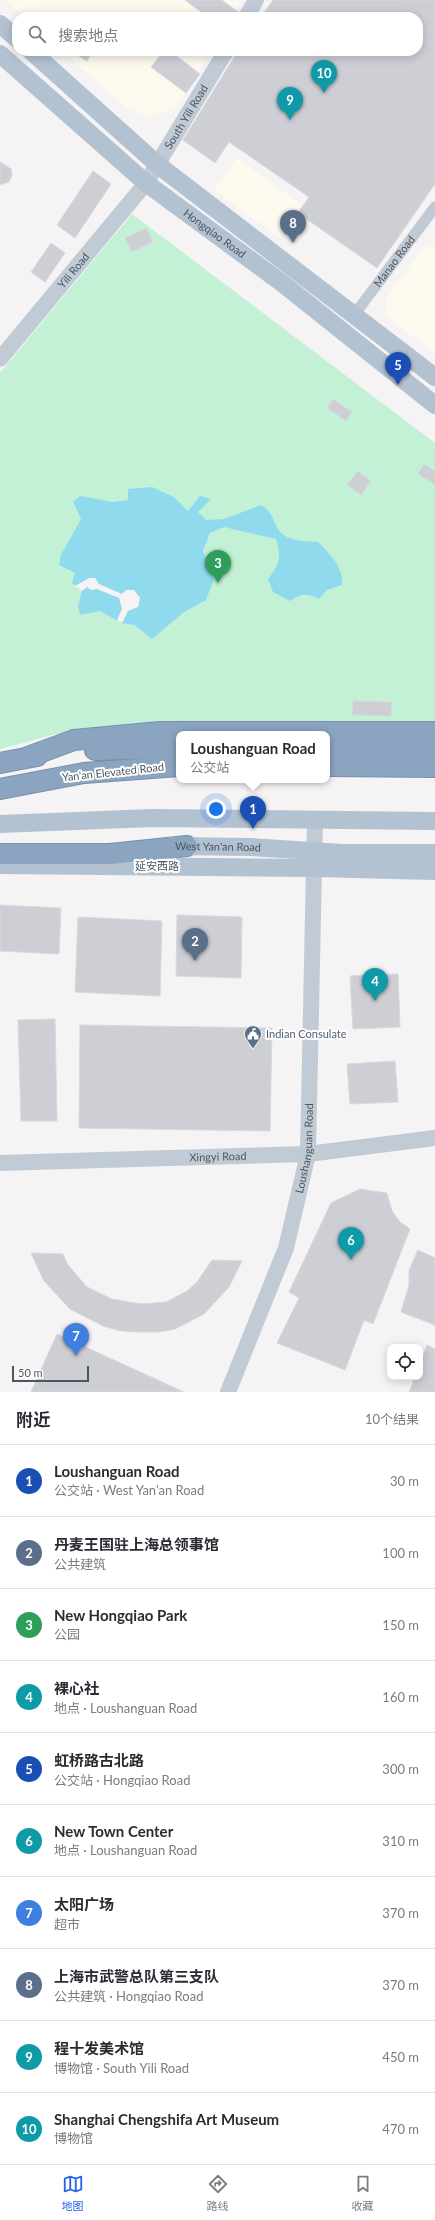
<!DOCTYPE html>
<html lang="zh">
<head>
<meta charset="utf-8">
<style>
	:root { --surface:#fff; --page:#f2f2f3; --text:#2b2b33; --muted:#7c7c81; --line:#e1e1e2; --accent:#2563eb }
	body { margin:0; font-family:Lato,"Noto Sans SC",sans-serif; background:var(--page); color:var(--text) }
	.controls { position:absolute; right:12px; bottom:12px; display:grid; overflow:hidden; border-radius:8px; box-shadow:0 2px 10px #0003 }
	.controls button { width:36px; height:36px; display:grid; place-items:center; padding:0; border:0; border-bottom:1px solid var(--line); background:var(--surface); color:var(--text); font:20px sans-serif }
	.scale { position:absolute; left:12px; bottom:10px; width:77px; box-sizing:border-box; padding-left:4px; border:2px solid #4a5661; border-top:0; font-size:11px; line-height:14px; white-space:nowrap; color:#4a5661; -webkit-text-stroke:3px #fff; paint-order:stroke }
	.you { position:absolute; left:216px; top:809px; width:14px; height:14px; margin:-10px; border:3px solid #fff; border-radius:50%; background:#1a73e8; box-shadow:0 0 0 6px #1a73e833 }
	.badge { display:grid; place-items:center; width:26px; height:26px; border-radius:50%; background:var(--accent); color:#fff; font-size:13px; font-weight:700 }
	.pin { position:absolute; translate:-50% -33px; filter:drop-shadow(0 1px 2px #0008) }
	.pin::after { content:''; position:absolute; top:21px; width:14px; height:12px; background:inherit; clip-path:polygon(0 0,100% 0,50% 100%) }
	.popup { position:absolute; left:176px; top:731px; width:154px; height:52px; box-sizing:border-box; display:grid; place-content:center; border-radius:8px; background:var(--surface); filter:drop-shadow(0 1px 3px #0005); font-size:13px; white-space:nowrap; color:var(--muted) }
	.popup b { font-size:15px; color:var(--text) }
	.popup::after { content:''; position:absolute; left:50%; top:100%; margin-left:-8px; border:8px solid transparent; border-top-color:var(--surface) }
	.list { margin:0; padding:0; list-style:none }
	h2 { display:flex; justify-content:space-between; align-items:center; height:52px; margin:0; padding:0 16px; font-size:17px }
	h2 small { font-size:13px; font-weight:400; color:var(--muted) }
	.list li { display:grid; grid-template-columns:26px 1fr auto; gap:12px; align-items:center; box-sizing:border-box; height:72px; padding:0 16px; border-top:1px solid var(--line) }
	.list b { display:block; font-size:15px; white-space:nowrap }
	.list p { margin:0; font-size:13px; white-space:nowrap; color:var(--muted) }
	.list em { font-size:13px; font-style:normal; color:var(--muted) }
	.icon { flex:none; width:22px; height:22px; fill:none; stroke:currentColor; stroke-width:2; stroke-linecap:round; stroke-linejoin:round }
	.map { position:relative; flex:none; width:435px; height:1392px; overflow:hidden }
	.search { position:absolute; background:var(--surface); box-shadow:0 2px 10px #0003; left:12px; right:12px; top:12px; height:44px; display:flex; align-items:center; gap:10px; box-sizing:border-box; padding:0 14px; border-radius:16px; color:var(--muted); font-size:15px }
	.sheet { height:772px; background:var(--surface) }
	nav { display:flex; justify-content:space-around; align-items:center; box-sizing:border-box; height:56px; border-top:1px solid var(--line); background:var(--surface); font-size:11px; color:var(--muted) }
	nav a { display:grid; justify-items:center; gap:2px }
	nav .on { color:var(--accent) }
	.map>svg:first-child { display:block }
	.commercial { fill:#fdf9ef }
	.green { fill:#c3f1d5 }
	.water { fill:#90daee }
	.pier { fill:#f5f3f3 }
	.building { fill:#cdcfd5; stroke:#d7d9de }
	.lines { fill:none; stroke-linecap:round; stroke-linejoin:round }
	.highway-casing { stroke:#7690ad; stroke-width:22 }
	.street { stroke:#c1cad2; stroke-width:11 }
	.secondary { stroke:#c1cbd6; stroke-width:16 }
	.primary { stroke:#b3c2d1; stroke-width:18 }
	.highway { stroke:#8ba5c1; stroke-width:20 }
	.labels { text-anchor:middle; stroke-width:4; stroke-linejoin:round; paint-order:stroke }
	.street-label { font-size:11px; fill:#4a5661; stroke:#fff }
	.service-label { font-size:11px; fill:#4e5e75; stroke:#fff; text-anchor:start }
</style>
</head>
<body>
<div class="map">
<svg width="435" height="1392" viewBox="0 0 435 1392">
	<rect width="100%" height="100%" fill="#f5f3f3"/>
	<path class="commercial" d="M5,0H241L231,17H24Z
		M62,51H211L176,109L148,117L124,106Z
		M237,158L303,206L280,238L214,190Z
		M427,243L435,249V353L386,316L385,300Z"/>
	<path class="green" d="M132,214L435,443V723H261L75,729L0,749V373Z"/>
	<path class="water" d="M152,487L174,497L188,511L200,496L211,499L198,512L206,520L224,519L261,505C271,511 272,517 277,527C284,542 304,541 318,542C330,554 344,568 342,585L327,590L319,599C307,593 301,593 290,601L273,592L268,579C279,565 282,557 276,539L224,527L210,533L203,551L214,579L206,600L184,612L152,639L134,625L122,623L100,611L80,615L78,606L82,591L72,583L75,573L59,565L61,555L81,519L73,502L80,496L113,502L128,500V489Z"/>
	<path class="pier" d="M89,578H95L99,584L122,594L126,590H134L140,598L138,607L128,611L122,623L117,620L122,609L119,598L97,589L91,590L87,587L82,591L75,586Z"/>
	<path class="building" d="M185,0H222L238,12L234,17H208Z
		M273,0H435V184L377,268L298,213L309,197L229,142L215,163L183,140L238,51H418V17H261Z
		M70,51H92L87,61Z
		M164,51H170L200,74L186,93L151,67Z
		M0,162L11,169L12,175L9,182L0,185Z
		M93,171L111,184L75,238L57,225Z
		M146,228L153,242L132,252L125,238Z
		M51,243L65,253L45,282L31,272Z
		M333,399L352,412L346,421L327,408Z
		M424,464L435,471V485L418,474Z
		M358,471L371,481L361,495L347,485Z
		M353,701L392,702L391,716L352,715Z
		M0,905L61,908L59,954L0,951Z
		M177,915L242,917L241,978L176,976Z
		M78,917L162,921L160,996L75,992Z
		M398,974L400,1027L353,1029L350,976Z
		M55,1019L57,1121H21L18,1020Z
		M80,1025L272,1028L270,1131L79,1128Z
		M395,1061L398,1102L350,1104L347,1064Z
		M360,1189L387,1193L392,1211L400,1222L410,1229L373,1324L364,1320L345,1370L277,1343L299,1298L289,1292L331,1203Z
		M418,1250L435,1258V1325L401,1312L409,1285V1270Z
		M31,1253L63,1254L68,1265L87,1287L112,1299L141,1304L166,1302L187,1291L197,1282L212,1260L242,1261L229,1287L204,1314L175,1329L160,1332H139L121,1331L103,1326L70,1309L44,1281Z
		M57,1334L184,1392H31Z
		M427,1345L435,1349V1392H409L415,1377H420V1364Z"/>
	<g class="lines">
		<g class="highway-casing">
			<path id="highway" d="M327,747L435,748
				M95,750L179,747
				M25,758L74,740L160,732H435
				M0,763L37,756
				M327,766L435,767
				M0,789L84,773L179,766
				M0,854H110L187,846"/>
		</g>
		<path class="street" id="s1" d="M354,315L435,207"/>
		<g class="secondary">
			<path d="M246,17L256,0"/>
			<path id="s2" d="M0,359L146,183L226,51"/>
			<path id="s3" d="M0,1163L308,1154L435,1138"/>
			<path id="s4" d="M228,1392L286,1248L308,1154L315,820"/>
		</g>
		<g class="primary">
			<path d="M0,24L17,39"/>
			<path d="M31,51L158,165L435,377"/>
			<path id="s5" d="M0,54L146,183L282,283L435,405"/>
			<path d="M0,824L152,818L435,821"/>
			<path id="s6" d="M172,846L251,847L342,853H435"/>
			<path d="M0,865L315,868L435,871"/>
		</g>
		<use href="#highway" class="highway"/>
	</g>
	<defs>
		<g id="civic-pin" transform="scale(0.9)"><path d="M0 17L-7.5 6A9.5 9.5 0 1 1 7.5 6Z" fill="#5c6f8a" stroke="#fff"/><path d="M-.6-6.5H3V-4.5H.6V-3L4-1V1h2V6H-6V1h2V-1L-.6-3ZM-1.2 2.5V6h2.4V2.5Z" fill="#fff"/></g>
	</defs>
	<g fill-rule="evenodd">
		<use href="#civic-pin" x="253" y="1034"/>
	</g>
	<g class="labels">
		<g class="street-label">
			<text dy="4" stroke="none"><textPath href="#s2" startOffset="306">South Yili Road</textPath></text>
			<text dy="4" stroke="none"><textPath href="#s5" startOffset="280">Hongqiao Road</textPath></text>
			<text dy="4" stroke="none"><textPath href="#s1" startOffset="67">Manao Road</textPath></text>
			<text dy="4" stroke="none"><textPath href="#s2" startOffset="115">Yili Road</textPath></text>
			<text transform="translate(113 772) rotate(-6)" y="4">Yan'an Elevated Road</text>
			<text dy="4" stroke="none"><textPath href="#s6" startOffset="46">West Yan'an Road</textPath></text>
			<text x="157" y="870">延安西路</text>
			<text dy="4" stroke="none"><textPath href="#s4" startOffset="257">Loushanguan Road</textPath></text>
			<text dy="4" stroke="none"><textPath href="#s3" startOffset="218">Xingyi Road</textPath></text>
		</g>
		<g class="service-label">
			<text x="266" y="1038">Indian Consulate</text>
		</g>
	</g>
</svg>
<div class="controls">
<button><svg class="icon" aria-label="locate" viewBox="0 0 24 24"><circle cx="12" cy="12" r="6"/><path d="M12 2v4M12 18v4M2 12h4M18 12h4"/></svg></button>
</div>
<div class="scale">50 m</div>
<div class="you"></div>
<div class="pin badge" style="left:253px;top:829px;background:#1a4fb4">1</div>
<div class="popup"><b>Loushanguan Road</b>公交站</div>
<div class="pin badge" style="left:195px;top:961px;background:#5c6f8a">2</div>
<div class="pin badge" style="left:218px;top:583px;background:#2e9e5b">3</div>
<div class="pin badge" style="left:375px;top:1001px;background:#0f9aa8">4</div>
<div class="pin badge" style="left:398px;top:385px;background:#1a4fb4">5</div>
<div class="pin badge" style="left:351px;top:1260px;background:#0f9aa8">6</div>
<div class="pin badge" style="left:76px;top:1356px;background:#3f7fe0">7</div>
<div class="pin badge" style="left:293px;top:243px;background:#5c6f8a">8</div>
<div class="pin badge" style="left:290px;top:120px;background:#0f9aa8">9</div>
<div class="pin badge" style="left:324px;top:93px;background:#0f9aa8">10</div>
<div class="search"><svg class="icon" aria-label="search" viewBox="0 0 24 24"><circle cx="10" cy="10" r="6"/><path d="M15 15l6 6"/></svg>搜索地点</div>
</div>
<section class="sheet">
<h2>附近<small>10个结果</small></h2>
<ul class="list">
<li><span class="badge" style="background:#1a4fb4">1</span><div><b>Loushanguan Road</b><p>公交站 · West Yan'an Road</p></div><em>30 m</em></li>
<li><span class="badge" style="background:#5c6f8a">2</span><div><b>丹麦王国驻上海总领事馆</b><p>公共建筑</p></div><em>100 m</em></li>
<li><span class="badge" style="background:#2e9e5b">3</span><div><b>New Hongqiao Park</b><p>公园</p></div><em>150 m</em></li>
<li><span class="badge" style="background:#0f9aa8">4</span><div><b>裸心社</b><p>地点 · Loushanguan Road</p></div><em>160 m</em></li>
<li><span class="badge" style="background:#1a4fb4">5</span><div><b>虹桥路古北路</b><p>公交站 · Hongqiao Road</p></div><em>300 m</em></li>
<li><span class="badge" style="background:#0f9aa8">6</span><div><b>New Town Center</b><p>地点 · Loushanguan Road</p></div><em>310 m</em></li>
<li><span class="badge" style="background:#3f7fe0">7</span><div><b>太阳广场</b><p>超市</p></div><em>370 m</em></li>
<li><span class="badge" style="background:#5c6f8a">8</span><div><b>上海市武警总队第三支队</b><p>公共建筑 · Hongqiao Road</p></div><em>370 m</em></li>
<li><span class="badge" style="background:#0f9aa8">9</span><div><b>程十发美术馆</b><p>博物馆 · South Yili Road</p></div><em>450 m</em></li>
<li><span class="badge" style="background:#0f9aa8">10</span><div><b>Shanghai Chengshifa Art Museum</b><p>博物馆</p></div><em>470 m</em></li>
</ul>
</section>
<nav>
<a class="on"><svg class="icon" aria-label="map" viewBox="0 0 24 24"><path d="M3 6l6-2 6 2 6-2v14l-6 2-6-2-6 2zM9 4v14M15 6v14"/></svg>地图</a>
<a><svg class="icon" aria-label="directions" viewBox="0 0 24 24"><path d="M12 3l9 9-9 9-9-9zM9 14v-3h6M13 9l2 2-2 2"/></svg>路线</a>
<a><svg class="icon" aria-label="saved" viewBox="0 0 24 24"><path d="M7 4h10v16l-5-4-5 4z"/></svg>收藏</a>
</nav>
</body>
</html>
